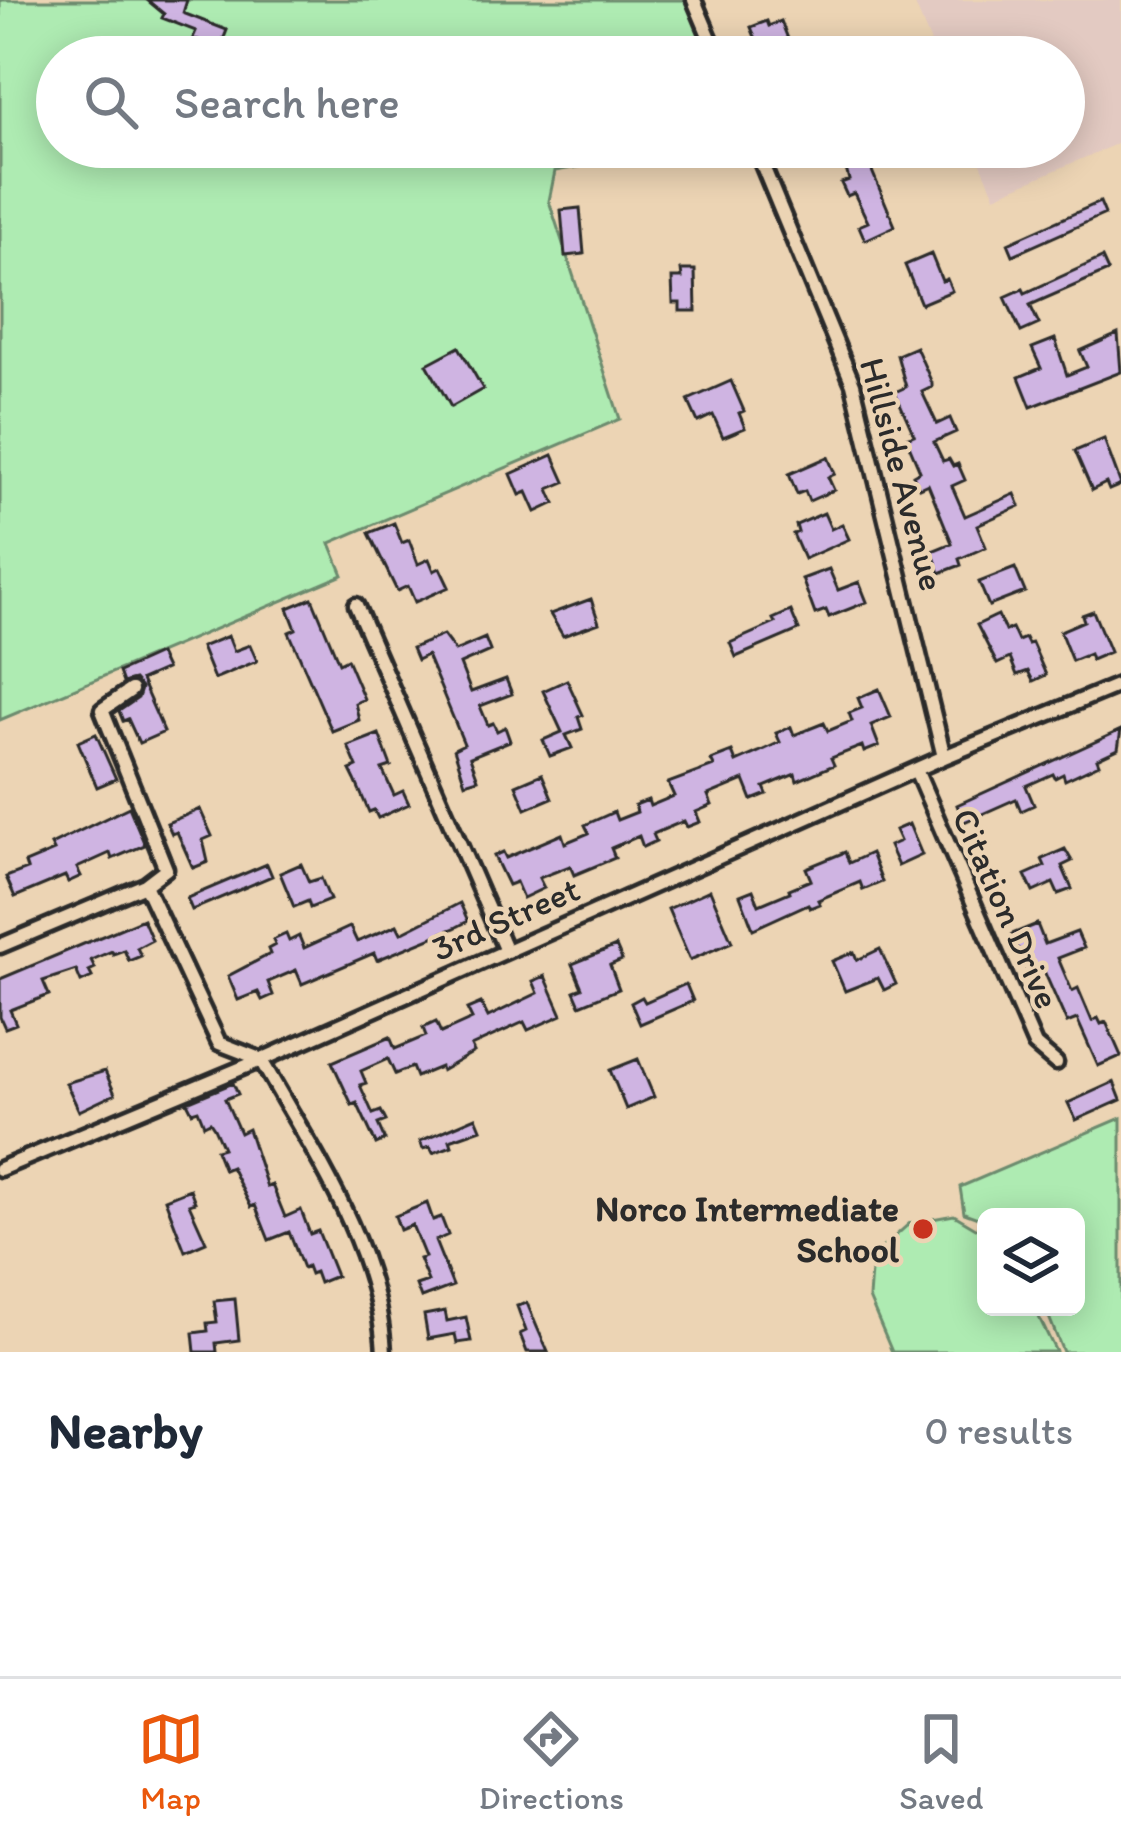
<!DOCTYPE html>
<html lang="en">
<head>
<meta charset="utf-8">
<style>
	:root { --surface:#fff; --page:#f2f2f3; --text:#1f2937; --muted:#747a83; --line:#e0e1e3; --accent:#ea580c }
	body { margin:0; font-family:Itim,sans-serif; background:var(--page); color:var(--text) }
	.controls { position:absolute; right:36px; bottom:36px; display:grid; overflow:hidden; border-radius:18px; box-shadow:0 6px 30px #0003 }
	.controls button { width:108px; height:108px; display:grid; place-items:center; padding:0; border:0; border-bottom:3px solid var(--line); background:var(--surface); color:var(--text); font:60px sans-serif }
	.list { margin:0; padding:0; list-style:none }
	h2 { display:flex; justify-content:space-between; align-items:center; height:156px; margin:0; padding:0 48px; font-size:51px }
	h2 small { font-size:39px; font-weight:400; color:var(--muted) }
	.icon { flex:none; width:66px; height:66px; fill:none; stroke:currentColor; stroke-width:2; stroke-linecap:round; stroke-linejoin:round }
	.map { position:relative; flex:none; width:1121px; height:1352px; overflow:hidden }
	.search { position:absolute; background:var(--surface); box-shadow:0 6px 30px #0003; left:36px; right:36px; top:36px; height:132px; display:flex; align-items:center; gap:30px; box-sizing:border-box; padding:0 42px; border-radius:66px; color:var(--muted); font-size:45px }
	.sheet { height:324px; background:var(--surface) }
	nav { display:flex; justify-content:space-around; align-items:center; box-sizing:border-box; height:168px; border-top:3px solid var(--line); background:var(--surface); font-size:33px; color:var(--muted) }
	nav a { display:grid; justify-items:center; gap:6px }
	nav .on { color:var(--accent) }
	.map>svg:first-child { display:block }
	.built { fill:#e3cac2 }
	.green { fill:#aeebb2; stroke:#6c8b6e; stroke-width:3 }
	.building { fill:#cfb4e2; stroke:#2b2b2b; stroke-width:3 }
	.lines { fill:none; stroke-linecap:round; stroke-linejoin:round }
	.street-casing { stroke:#2b2b2b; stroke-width:21 }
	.street { stroke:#ecd4b4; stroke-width:12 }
	.poi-dot { fill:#c8321e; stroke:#ecd4b4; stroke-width:4.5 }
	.labels { text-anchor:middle; stroke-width:9; stroke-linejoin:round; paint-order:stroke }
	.street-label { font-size:36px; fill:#2b2b2b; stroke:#ecd4b4 }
	.poi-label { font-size:36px; font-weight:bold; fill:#2b2b2b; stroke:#ecd4b4; text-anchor:end }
</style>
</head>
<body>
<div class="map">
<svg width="1121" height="1352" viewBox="0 0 1121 1352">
	<rect width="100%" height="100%" fill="#ecd4b4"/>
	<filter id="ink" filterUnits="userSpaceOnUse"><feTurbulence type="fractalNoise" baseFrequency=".00833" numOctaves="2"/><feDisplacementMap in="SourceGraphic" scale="24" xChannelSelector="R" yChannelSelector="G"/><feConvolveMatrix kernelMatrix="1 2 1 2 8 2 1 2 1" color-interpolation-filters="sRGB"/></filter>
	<g filter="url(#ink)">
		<path class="built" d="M913,0H1121V142L995,196L974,147H1064V57H937Z"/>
		<path class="green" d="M0,0H694L718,57H57V147H694L555,171L549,201L620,419L330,543L343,575L0,720Z
			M1121,1118V1352H1063L1045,1307H1076V1217H986V1221L964,1213L960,1187Z
			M954,1215L986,1234V1307H1034L1056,1352H892L869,1298L872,1257L910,1223Z"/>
		<path class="building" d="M147,0H187L183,13L227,30L220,48L193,38L196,31L162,18L164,14Z
			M767,21L769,26L781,21L790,44L774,50L777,57H763L751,27Z
			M840,147H862L895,226L865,240L859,226L868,222L854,193L847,196L841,183L849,180Z
			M1100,202L1105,214L1013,255L1008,243Z
			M580,208L584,254L565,256L561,210Z
			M931,254L942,281L947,279L952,291L921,304L905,265Z
			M1102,258L1108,271L1030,305L1039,324L1021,332L1005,297L1023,289L1025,293Z
			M681,270H695L696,311H680V303H673L672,278H682Z
			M1118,334L1121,372L1031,407L1019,377L1041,368L1032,348L1055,339L1067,375L1087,367L1080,351Z
			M459,347L483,389L451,407L427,364Z
			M916,347L932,383V387L922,392L937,424L950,418L956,432L934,442L943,461L949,459L953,466L958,464L965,480L952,486L965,516L1015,494L1020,506L977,525L986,547L959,559L961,565L940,573L932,551L952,543L928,484L919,488L913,475L920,471L906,438L914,435L895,392L906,387L897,355Z
			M731,381L744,411L739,413L745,428L723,437L713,415L698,422L688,400Z
			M1104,439L1121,485L1109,490L1106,483L1092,490L1075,451Z
			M553,455L565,482L549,489L555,503L536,512L527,492L520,495L511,474Z
			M828,457L835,474L828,477L834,490L809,501L805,491L797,494L789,474Z
			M824,513L831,529L842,524L849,539L804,559L793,534L798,532L796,525Z
			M394,523L402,543L409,540L418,564L429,559L434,571L440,568L449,587L415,602L408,586L397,591L369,533Z
			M1015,568L1025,592L989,606L979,582Z
			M829,569L838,590L859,582L867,602L829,617L826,610L815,614L802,579Z
			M312,598L339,663L347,659L364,699L355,703L359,720L332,731L289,632L296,629L288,608Z
			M591,599L599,623L563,636L550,614Z
			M791,611L799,630L736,657L730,643L775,623L773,619Z
			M1093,611L1110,652L1091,660L1089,654L1072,661L1060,631L1084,621L1082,615Z
			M998,615L1005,631L1012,628L1018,641L1025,638L1028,644L1032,643L1046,675L1033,681L1028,671L1017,675L1010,658L997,664L977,625Z
			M443,635L455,651L485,638L490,651L460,664L471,692L506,679L512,694L480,706L488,725L493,723L497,731L505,727L510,741L470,757L478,779L465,783L454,749L464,744L427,655L417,660L412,648Z
			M228,636L234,651L250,645L257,661L214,679L201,647Z
			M159,654L166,669L141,680L164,732L139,743L128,719L123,721L119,711L138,698L141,688L134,680L123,683L119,672Z
			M567,680L583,715L578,717L582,729L566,735L572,748L550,756L543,740L562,732L543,691Z
			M879,689L891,717L871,725L879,746L864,752L862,746L831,758L834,765L797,781L795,774L764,787L767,794L752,800L744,780L708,795L712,805L696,812L700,822L687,827L684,821L653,834L656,841L643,847L639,836L611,848L615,858L574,875L570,866L539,878L544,888L523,898L516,882L508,885L494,856L503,852L506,858L562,834L565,843L589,833L585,825L614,812L617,820L637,812L635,805L648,800L650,806L674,796L668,783L714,766L711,760L732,752L736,762L759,752L780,742L776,733L791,727L794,735L824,723L828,731L852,721L849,713L862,708L858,698Z
			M1121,730L1118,749L1097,759L1099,764L1065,780L1063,774L1055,778L1053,774L1026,786L1034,805L1021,811L1016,799L964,822L957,805Z
			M96,734L116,779L97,787L78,742Z
			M379,734L391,766L382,769L394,795L403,791L409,804L378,818L374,810L369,812L355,780L350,770L357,767L348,746Z
			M542,774L552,798L526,809L516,785Z
			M129,807L145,845L112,859L110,853L77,868L81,876L68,882L65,876L15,897L6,877L27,869L25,863L54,851L51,845Z
			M200,809L212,836L203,840L208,862L193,868L177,832L172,834L167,823Z
			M909,824L922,855L898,866L889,846L900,841L895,830Z
			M1065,849L1072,861L1062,866L1072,889L1058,894L1053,883L1033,892L1025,875L1045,866L1042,859Z
			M845,852L849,863L871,853L882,882L863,890L860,882L818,900L820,904L810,908L808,904L753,929L740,895L753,890L759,905L790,892L789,889L811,880L806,868Z
			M267,864L272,876L192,910L187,898Z
			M301,864L309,882L321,878L330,900L310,908L308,901L294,907L280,873Z
			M710,890L732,942L690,960L668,909Z
			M460,903L468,921L455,928L377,960L374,953L302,984L296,970L268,982L273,995L262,1000L258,992L238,1000L228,976L270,954L268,949L275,945L273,940L286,934L289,941L299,936L304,948L350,927L357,942L397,925L401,933Z
			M143,919L152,940L137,948L141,956L129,961L124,950L113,954L112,951L91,960L95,968L89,971L92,977L81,982L76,970L43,981L49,995L10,1010L16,1024L5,1028L0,1017V979Z
			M1037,924L1045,944L1077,932L1084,948L1058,958L1072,991L1078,988L1092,1021L1098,1018L1101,1024L1106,1022L1121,1056L1098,1066L1077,1019L1067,1023L1043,969L1029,974L1012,934Z
			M616,946L622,960L610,965L619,989L580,1005L574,991L582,988L572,964Z
			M880,949L896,984L884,990L878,978L845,991L832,961L854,952L857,960Z
			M545,976L562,1015L528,1030L524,1022L471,1046L474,1052L441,1071L440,1067L416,1077L412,1067L395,1074L388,1059L361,1071L366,1083L360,1085L373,1114L381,1111L386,1121L378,1124L385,1140L376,1144L357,1103L352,1105L332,1062L390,1037L395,1049L426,1036L423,1028L436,1022L441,1033L472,1019L467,1009L481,1003L488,1017L538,993L533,981Z
			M686,984L693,1001L640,1024L631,1003L642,997L645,1002Z
			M638,1059L654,1097L626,1109L610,1070Z
			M105,1071L115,1094L79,1111L66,1083Z
			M1114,1082L1121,1100L1076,1120L1068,1103Z
			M233,1083L238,1094L225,1099L240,1133L248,1129L267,1187L272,1185L285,1217L301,1210L310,1234L318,1231L336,1276L319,1283L315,1272L310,1274L307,1266L303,1268L289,1232L269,1240L255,1205L251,1207L231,1167L224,1170L216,1150L223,1148L214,1128L210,1122L204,1125L198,1110L192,1112L187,1102Z
			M476,1117L481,1129L450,1140L452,1146L433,1153L430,1147L423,1149L420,1141Z
			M190,1189L195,1202L189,1204L206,1242L185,1251L165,1199Z
			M427,1203L433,1220L441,1217L448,1235L435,1241L453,1286L421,1298L416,1285L428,1281L419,1259L425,1257L412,1225L400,1230L395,1216Z
			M235,1299L239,1340L216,1343L217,1352H195L193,1333L208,1331L207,1323L217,1322L214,1301Z
			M527,1303L537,1327L548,1352H527L520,1334L526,1331L517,1306Z
			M445,1311L447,1321L466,1317L471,1341L457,1343L455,1334L428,1339L424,1315Z"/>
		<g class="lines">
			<g class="street-casing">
				<path id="street" d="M694,0L718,57
					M755,147L853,384L944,757
					M356,605L506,951
					M131,690L102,710L166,869L145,885
					M916,770L1035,1045L1056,1063
					M0,946L145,885L219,1043L260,1059
					M261,1060C312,1151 378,1244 384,1352
					M0,1169L261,1060L944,757L1121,684"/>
			</g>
			<use href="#street" class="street"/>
		</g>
	</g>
	<circle class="poi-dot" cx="923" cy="1229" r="12"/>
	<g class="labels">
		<g class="street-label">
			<text transform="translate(903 474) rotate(75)" y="13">Hillside Avenue</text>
			<text transform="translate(1007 908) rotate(66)" y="13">Citation Drive</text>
			<text transform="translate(505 918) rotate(-24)" y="13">3rd Street</text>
		</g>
		<g class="poi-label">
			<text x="899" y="1221">Norco Intermediate<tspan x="899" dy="41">School</tspan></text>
		</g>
	</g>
</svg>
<div class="controls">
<button><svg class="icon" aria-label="layers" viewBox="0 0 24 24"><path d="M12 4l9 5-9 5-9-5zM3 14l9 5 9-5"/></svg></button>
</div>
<div class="search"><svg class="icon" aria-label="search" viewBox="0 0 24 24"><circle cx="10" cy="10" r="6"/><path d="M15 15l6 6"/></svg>Search here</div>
</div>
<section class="sheet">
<h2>Nearby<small>0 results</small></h2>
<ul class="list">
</ul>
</section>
<nav>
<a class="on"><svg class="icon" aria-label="map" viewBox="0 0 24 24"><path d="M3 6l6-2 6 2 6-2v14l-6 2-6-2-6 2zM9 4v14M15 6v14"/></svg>Map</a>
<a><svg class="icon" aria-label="directions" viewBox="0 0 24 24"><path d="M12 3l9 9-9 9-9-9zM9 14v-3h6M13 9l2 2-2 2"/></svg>Directions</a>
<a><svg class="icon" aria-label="saved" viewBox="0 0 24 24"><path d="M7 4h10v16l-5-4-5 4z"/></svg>Saved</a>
</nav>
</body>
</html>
